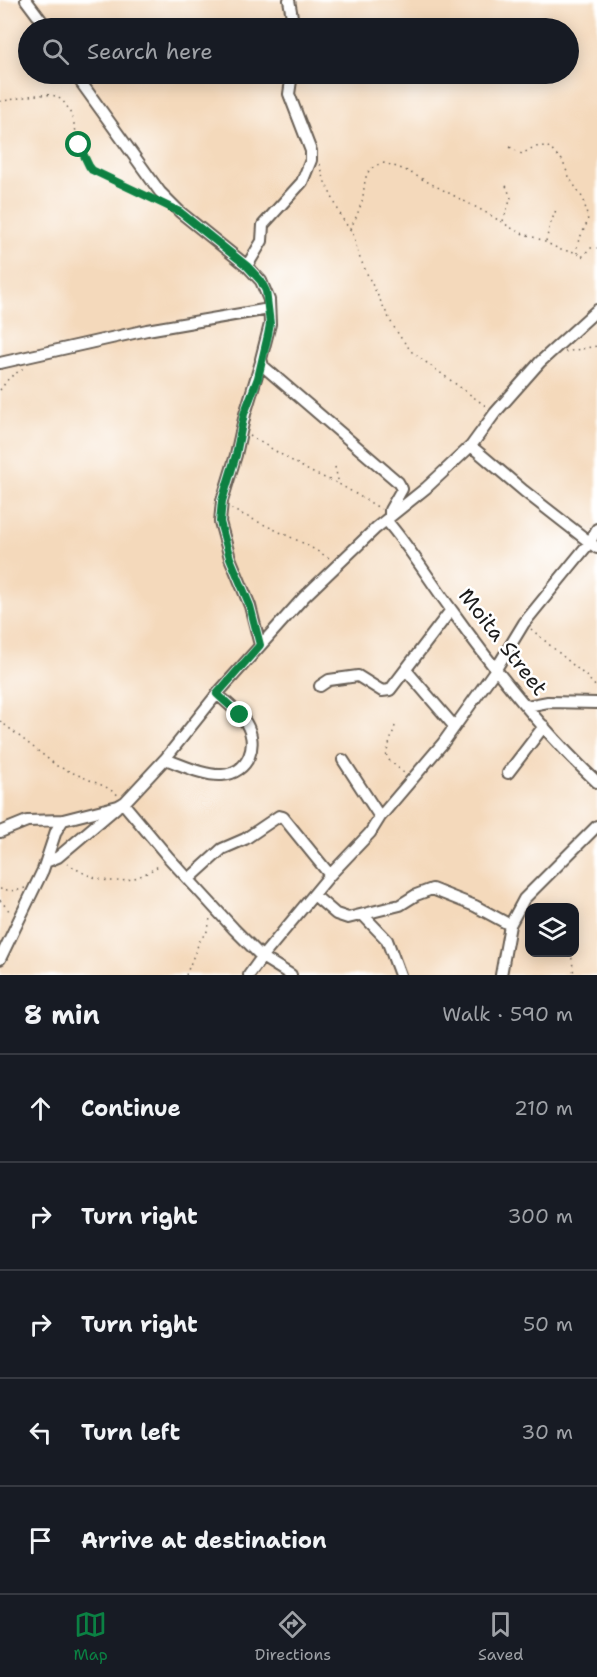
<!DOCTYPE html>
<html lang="en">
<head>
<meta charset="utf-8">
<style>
	:root { --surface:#171b24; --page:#242831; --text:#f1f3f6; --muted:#9ea1a6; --line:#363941; --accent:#0b8043 }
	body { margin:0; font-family:"Shantell Sans",sans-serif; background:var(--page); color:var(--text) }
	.controls { position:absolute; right:18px; bottom:18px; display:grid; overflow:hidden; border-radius:12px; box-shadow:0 3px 15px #0003 }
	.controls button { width:54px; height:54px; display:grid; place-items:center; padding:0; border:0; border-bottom:2px solid var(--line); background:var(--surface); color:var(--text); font:30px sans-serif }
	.stop { position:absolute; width:18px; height:18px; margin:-14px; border:4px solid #0b8043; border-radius:50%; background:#fff }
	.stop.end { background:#0b8043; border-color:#fff; box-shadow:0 2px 6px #0008 }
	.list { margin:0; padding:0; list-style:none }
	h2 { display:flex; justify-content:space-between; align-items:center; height:78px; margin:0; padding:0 24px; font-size:26px }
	h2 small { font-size:20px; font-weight:400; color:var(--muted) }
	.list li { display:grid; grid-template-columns:39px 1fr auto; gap:18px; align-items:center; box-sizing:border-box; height:108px; padding:0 24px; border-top:2px solid var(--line) }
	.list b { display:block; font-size:22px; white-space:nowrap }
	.list em { font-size:20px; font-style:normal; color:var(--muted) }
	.icon { flex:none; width:33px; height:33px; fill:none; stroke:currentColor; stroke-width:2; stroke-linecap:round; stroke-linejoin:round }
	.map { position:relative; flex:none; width:597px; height:975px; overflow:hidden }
	.search { position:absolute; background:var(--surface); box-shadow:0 3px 15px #0003; left:18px; right:18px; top:18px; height:66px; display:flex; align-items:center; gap:15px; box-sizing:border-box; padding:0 21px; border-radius:33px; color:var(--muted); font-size:22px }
	.sheet { height:618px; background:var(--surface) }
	nav { display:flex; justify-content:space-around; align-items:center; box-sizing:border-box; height:84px; border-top:2px solid var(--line); background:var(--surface); font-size:16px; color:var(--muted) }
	nav a { display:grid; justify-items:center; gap:3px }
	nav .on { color:var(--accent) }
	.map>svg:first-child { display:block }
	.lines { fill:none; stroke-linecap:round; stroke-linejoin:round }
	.minor-casing { stroke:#685e54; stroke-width:14 }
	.path { stroke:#685e54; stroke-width:1.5; stroke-dasharray:1.5 4.5; stroke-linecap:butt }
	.minor { stroke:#fff; stroke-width:10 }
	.route { stroke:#0b8043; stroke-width:8 }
	.labels { text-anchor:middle; stroke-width:5; stroke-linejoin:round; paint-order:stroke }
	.street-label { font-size:21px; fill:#1c1c1c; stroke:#fff }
</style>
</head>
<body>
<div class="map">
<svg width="597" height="975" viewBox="0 0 597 975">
	<rect width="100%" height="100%" fill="#fff"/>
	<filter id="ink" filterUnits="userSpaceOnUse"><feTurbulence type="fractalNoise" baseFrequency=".0167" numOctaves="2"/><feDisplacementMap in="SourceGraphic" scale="12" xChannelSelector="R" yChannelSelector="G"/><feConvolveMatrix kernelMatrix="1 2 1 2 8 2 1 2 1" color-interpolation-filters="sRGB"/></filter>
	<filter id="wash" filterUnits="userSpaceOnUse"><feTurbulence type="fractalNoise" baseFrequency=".008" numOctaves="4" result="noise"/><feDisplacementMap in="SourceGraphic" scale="24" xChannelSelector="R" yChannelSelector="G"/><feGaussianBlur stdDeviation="1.35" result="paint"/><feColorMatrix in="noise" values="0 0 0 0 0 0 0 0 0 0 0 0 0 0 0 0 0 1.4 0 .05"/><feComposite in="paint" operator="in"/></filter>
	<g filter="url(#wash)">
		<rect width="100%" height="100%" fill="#f4d9bb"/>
	</g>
	<g filter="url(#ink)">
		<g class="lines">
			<g class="minor-casing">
				<path id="minor" d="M26,0L47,28
					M289,0L294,28
					M75,74L160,192L180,212L247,266L261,281L269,300L270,324L261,359L263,366L398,482L402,489L390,510V516
					M247,266L262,241L263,225L302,182L311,160V151L289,94L292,74
					M0,363L147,330L269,309
					M471,446L524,491L597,548
					M386,520C411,549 430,581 453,612C496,672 543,732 597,782
					M260,645L250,606L230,558L220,522L222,501L236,455L245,414L261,362
					M406,670L454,726
					M320,686L329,680L358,676L382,691L390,690L451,610
					M527,706L548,702L597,703
					M165,759C182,765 204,776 222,775C249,773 259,745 246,723C239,712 227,703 217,694
					M343,760L380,817
					M508,773L544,726
					M123,803L169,858L234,929L262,957L291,975
					M0,832L27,821L63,820
					M46,862L58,857L116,808
					M189,879L222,849L245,839L279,816L283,817L330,875
					M314,895L336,914L348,918L400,905L416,895L432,889L475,906L510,925
					M363,915L387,940L400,975
					M0,959L43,870L56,831L63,820L118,806L125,802L165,759L217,694L304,597L376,528L426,488L471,446L495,413L540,362L597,310
					M249,975L262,957L330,875L370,833L380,817L443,743L496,669L524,623L590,542L597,529
					M501,975L510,925L524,899L597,826"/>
			</g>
			<path class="path" d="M0,101C17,100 33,93 51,95C80,100 73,154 91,169C108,183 132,187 150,196
				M510,147L522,154L534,147L547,146L562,160L570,179L584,200L588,221L577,244V253
				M320,164L325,182L342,218L354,236L358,254L370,280L392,324L401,338L412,352L487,407
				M503,221L511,198L505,183
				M350,229C355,220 359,211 362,201C366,185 361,166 385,163L405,170L485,212L518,232L539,239L561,250L575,252L582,257L590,248H597
				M546,241L550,225L556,210
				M565,352L597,346
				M0,390L9,378L25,367
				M250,436L311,472L339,484
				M335,467L339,484L381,509
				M231,509L303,543L331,559
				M531,629L586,676L597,688
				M0,721L57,766L106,787L118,795
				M395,726L386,754L389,760L404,773
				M67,863C100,886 128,888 161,864
				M0,889L15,891L25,888
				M0,900L11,913
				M571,952L574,975
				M186,975L200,940L208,930L210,918"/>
			<use href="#minor" class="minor"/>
		</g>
	</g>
	<g class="lines" filter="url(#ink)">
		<path class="route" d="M79,145L89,166L92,170L180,212L247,266L261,281L266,291L270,324L268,335L258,378L244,414L236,455L222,501L220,522L230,558L250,606L260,645L217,694L240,715"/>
	</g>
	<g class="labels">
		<g class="street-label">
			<text transform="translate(503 642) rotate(52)" y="7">Moita Street</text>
		</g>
	</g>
</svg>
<div class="controls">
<button><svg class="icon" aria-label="layers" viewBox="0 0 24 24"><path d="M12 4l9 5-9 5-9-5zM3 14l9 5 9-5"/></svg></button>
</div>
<div class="stop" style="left:79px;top:145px"></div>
<div class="stop end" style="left:240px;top:715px"></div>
<div class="search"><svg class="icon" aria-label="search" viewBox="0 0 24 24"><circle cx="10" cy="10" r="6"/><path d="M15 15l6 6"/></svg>Search here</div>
</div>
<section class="sheet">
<h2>8 min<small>Walk · 590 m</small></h2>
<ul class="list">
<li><svg class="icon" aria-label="ahead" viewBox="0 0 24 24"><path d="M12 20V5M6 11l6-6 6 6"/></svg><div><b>Continue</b></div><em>210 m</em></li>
<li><svg class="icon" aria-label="right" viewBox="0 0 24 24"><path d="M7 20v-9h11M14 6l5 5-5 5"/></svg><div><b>Turn right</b></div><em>300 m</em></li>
<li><svg class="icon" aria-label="right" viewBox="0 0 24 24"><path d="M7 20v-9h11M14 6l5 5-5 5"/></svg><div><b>Turn right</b></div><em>50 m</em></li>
<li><svg class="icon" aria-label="left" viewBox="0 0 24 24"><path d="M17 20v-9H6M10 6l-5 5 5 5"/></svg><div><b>Turn left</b></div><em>30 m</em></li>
<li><svg class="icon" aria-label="arrive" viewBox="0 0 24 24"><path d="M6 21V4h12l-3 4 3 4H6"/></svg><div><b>Arrive at destination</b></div></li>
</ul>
</section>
<nav>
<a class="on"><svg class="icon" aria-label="map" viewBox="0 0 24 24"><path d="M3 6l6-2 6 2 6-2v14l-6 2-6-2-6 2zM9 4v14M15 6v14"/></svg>Map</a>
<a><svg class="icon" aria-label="directions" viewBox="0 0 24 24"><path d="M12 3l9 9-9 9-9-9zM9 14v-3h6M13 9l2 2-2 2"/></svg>Directions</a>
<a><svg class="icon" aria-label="saved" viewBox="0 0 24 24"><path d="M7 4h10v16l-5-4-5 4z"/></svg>Saved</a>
</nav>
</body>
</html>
